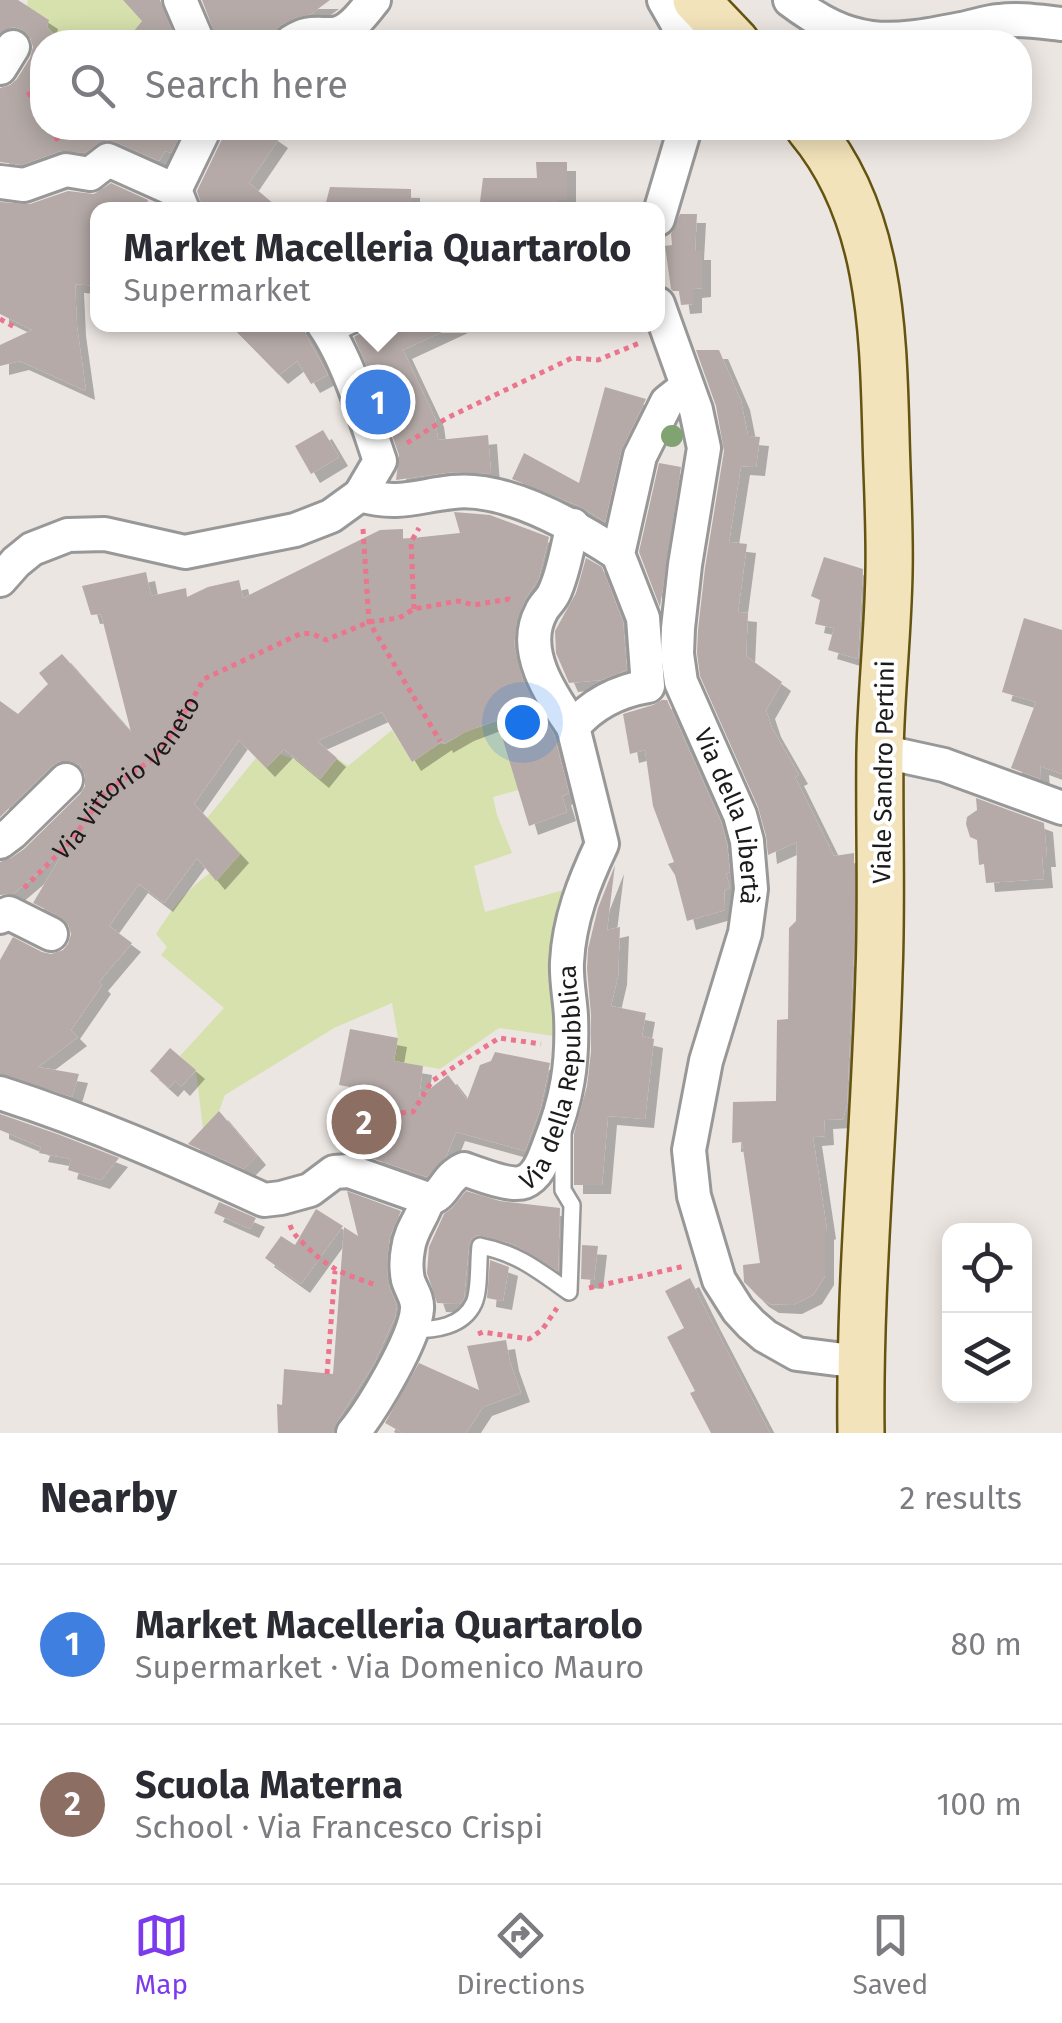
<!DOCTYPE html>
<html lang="en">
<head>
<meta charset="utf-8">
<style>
	:root { --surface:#fff; --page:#f7f7f7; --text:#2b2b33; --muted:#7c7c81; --line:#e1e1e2; --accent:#7c3aed }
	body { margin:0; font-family:"Fira Sans",sans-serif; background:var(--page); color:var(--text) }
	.controls { position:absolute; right:30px; bottom:30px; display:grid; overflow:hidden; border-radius:20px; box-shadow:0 5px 25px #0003 }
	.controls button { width:90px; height:90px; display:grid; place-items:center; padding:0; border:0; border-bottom:2px solid var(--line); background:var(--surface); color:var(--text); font:50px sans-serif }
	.you { position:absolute; left:522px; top:722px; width:35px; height:35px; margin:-25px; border:8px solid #fff; border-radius:50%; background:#1a73e8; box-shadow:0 0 0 15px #1a73e833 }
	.badge { display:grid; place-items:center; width:65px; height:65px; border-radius:50%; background:var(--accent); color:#fff; font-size:32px; font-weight:700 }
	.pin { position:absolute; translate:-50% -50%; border:5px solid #fff; box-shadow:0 2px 10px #0006 }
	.popup { position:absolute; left:90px; top:202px; width:575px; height:130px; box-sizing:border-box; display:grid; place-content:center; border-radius:20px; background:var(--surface); filter:drop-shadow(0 2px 8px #0005); font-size:32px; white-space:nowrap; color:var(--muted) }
	.popup b { font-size:38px; color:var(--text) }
	.popup::after { content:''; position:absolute; left:50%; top:100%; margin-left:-20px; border:20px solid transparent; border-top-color:var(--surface) }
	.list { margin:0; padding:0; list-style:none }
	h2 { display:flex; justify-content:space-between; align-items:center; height:130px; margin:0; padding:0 40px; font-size:42px }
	h2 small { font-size:32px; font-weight:400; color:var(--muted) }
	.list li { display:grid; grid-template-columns:65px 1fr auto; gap:30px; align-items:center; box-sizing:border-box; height:160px; padding:0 40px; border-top:2px solid var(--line) }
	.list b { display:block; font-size:38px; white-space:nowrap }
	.list p { margin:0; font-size:32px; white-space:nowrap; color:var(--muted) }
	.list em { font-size:32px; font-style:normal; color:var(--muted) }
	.icon { flex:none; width:55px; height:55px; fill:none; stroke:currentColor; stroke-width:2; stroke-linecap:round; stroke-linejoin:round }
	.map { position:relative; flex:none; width:1062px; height:1433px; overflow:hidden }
	.search { position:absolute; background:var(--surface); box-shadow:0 5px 25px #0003; left:30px; right:30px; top:30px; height:110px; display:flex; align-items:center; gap:25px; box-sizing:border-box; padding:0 35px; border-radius:40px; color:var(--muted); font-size:38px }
	.sheet { height:450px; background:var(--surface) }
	nav { display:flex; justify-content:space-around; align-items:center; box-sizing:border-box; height:140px; border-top:2px solid var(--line); background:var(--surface); font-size:28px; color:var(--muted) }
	nav a { display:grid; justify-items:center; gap:5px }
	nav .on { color:var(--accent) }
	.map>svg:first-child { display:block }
	.grass { fill:#d7e1ad }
	.building { fill:#b5aaa8; filter:url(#shadow) }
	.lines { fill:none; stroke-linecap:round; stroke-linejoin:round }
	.lane-casing { stroke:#989898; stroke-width:20 }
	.street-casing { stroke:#989898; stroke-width:38 }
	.secondary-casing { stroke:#655410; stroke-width:50 }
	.path { stroke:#ea758d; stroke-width:5; stroke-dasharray:5 5; stroke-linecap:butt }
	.lane { stroke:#fff; stroke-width:15 }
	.street { stroke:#fff; stroke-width:32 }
	.secondary { stroke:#f2e3ba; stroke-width:45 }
	.tree { fill:#81a372 }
	.labels { text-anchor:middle; stroke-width:8; stroke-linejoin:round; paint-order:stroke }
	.street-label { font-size:25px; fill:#1b1b1b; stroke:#fff }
</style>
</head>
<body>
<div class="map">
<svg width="1062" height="1433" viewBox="0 0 1062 1433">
	<defs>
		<filter id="shadow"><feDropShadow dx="9" dy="9" stdDeviation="0" flood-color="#0004"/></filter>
	</defs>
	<rect width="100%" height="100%" fill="#ece6e2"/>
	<path class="grass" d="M28,0H139L142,21L125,42H61L47,27L48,19L27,6Z
		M519,713L518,790L493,797L497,815L512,853L474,866L485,912L571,888L562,1016L554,1036L499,1028L440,1069L394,1061L398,1038L392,1003L334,1028L225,1095L219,1111L203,1129L196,1070L180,1056L224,1008L161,955L167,947L156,934C181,895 199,877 240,854L207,818L256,758L266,768L280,754L298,761L320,779L337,758L348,766L392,730L412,762L438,744H445L459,736L457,730L480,727Z"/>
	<path class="building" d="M0,0H18L49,20L47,27L61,42H42V128H183L171,153L165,151L159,161L116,142L107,140L97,144L85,153L60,151L22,165L0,162V88L10,85L17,79L30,58L33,47L30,37L23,30L13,27L0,33Z
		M123,0H160L176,42H125L142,21Z
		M202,0H330L311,14L295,18L281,25L273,33L271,42H218Z
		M225,128H263L279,139L249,183L281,210H203L197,191L223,137Z
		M536,162H567V200H557L556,210H479L483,178H537Z
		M111,183L148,200L145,210H98V286L75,284L77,327L86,391L20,361L0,366V345L32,330L0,314V202L30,204L68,191L94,194Z
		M330,187L411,189V210H324Z
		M680,214H697L695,251H702V288L693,289V304L681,305L679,291H673L671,289L665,246L672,245L671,234Z
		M229,324H303L306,335L328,375L311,384L297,361L279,375Z
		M366,324H459L403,350L435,418L438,440L488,435L491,474L453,472L396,480L399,455L374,383L354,337L364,331Z
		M696,350H719L741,401L748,436L760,437L756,467L741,466L729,542L747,544L738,612L748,613L746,656L782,682L766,710L772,728L799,775L795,777L834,856L854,853V945L847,1104L843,1119L824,1120L825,1136L813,1137L827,1230L825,1231V1276L813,1295L793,1305L770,1304L760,1298L744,1282L743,1265L760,1263L742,1142L732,1143L733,1102L776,1101L777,1020L788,1019L789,928L796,921L797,842L768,855L766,836L758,807L700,676L697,653L698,630L705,568L724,451L716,406Z
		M605,387L646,399L621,451L605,522L579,506L512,479L524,453L579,483Z
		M323,430L339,457L311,474L295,446Z
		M659,463L681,467L660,607L639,552Z
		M454,512L490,515L549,537L539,578L525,600L517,620L514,645L523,681L554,735L569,793L562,796L567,812L529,826L497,720L465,732L444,744L443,741L412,762L382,712L317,741L337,758L320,779L284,749L266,768L239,740L194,804L240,854L216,881L197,858L164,903L139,884L109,926L132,943L99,982L102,985L71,1030L78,1037L38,1067L79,1074L72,1097L0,1074V960L13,937L42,952L51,954L63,950L68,944L71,934L68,924L61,917L33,903L64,851L13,894L0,895V862L11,858L24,849L80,794L85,786V776L80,765L70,761H60L52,766L0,817V701L18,714L48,684L39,673L62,654L131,732L101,614L91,615L82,586L146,572L151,596L186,588L187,597L208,587L239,580L243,598L380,530L403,529V539L460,533Z
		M824,557L863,569L858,659L828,650L834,628L815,624L820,600L811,596Z
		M586,558L602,567L623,622L627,670L601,680L569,683L556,653L555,631L576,593Z
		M1024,618L1062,630V774L1040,766L1041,779L1011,768L1036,702L1002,692Z
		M662,700H667L721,822L727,844L730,872L726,874L730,887L724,891L725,910L687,921L675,875L668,864L674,862L653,806L645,750L630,754L623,714L653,705Z
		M976,798L1044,823L1047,858H1042L1044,879L986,883L984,864L979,865L977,840L970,837L966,824L967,817L977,810Z
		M615,865L607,930L620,927L618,976L611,1006L646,1013L642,1036L654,1039L645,1119L608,1116L602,1185H574V1134L587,1086L591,1052V1015L587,969L588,949L598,908Z
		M350,1029L398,1038L394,1061L423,1066L419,1097L448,1075L467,1100L480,1065L491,1061L495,1052L550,1063L541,1107L525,1151L456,1132L446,1157L427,1177L371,1158L379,1139L352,1134L361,1089L339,1085Z
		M170,1048L196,1070L181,1087L175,1081L169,1088L150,1071Z
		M219,1111L257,1156L244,1169L188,1144Z
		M0,1114L60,1135L119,1158L101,1180L68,1170L71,1159L39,1153L41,1147L0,1130Z
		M347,1191L401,1211L390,1236L387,1260L388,1284L397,1306L395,1317L374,1364L337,1422L333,1433H278L277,1404L282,1405L284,1369L333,1374L344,1227L358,1236Z
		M466,1191L500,1201L560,1208L558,1271L513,1244L477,1235L472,1238L469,1245L464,1298L460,1304L437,1303L427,1273L429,1247L444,1214L452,1208Z
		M219,1202L256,1218L250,1229L214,1213Z
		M316,1209L343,1226L301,1284L265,1258L281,1236L295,1245Z
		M582,1245L598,1246L594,1280L581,1279Z
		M490,1260L509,1267L503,1301L487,1298Z
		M690,1278L712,1322L770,1433H711L690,1393L695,1391L667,1337L684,1328L665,1291Z
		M506,1340L510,1362L521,1393L483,1407L466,1433H403L385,1423L419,1363L479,1390L467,1346Z"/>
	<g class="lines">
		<g class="lane-casing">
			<path id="lane" d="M331,335L355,324
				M563,1133V1190L572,1205L569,1292
				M411,1330C435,1330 463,1327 474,1303C480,1290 478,1261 480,1246C517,1253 538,1270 569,1292"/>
		</g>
		<g class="street-casing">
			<g id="street">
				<path d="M180,0L198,42"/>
				<path d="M664,0L676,21L686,42"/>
				<path d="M790,0C852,47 887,44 961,29C973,27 986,22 999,21C1019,18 1042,22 1062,24"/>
				<path d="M291,42C307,32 312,34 330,34C349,35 363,13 374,0"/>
				<path d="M0,68L13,47"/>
				<path d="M0,182L24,185L66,170L90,174L108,160L175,190L183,210"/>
				<path d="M175,190L205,128"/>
				<path d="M658,219L685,128"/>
				<path id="s2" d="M658,304L696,410L704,448L685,565L678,628L677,654L681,682L740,815L747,841L751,889L745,933L706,1061L689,1150L694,1196L719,1280L738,1310L751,1324L765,1336L797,1354L860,1362"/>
				<path d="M360,495C399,506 416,496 453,492C505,486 575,526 618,554"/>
				<path d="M0,580L16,562L32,549L68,535L105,534L185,552L295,530L331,516L360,495L380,461C366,420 348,359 323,324"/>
				<path d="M573,727C552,696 520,651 541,612C544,605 551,600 554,593C564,572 567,547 573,525"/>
				<path d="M880,751L944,765L1062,808"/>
				<path d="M0,842L12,833L66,780"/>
				<path d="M0,917L9,913L51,934"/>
				<path d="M0,1093C91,1122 177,1160 264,1200L281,1198L310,1190L334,1172L349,1171L428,1199"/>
				<path id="s3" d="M353,1433C372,1410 415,1339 417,1309C418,1298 411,1290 408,1280C406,1270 406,1259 408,1249C410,1230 423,1217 428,1199C445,1196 444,1178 464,1169C478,1174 511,1187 524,1182C539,1176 544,1158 549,1145C567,1099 573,1065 571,1016C570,998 566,980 567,962C569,920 584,882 602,844L573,727C593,703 618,691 648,686L643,618L618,554L640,456L667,402L686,387"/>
			</g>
		</g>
		<g class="secondary-casing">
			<path id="secondary" d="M696,0L736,42
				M809,128C881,214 883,329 886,436C887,481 890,527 889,572C888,633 881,693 880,753C879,826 882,900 879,973C875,1126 859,1279 861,1433"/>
		</g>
		<g class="path">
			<path d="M28,92L42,114"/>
			<path d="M50,128L59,142"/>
			<path d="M0,319L16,328"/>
			<path d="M407,443L447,418L572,358L598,360L642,342"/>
			<path d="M363,529L369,622L440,741"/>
			<path d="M414,609L411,542L419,528"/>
			<path id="s1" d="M24,888L72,840L105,792L154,758L175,729L204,679L302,633L313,634L326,640L369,622L399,618L414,609L458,601L474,605L509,599L514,601"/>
			<path d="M368,1144L381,1124L393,1122L397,1113L413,1112L432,1081L499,1038L541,1044"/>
			<path d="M290,1225C293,1234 298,1238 305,1245C330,1270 344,1274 376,1285"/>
			<path d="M589,1288L685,1266"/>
			<path d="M478,1334L483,1332L529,1339L542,1330L557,1308"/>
			<path d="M327,1374L335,1271"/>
		</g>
		<use href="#lane" class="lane"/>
		<use href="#street" class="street"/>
		<use href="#secondary" class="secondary"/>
	</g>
	<circle class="tree" cx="672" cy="436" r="11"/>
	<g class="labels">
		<g class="street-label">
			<text transform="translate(883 772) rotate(-89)" y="9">Viale Sandro Pertini</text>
			<text dy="9" stroke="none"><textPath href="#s1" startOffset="152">Via Vittorio Veneto</textPath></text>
			<text dy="9" stroke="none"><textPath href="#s2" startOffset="532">Via della Libertà</textPath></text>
			<text dy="9" stroke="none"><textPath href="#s3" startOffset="480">Via della Repubblica</textPath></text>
		</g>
	</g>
</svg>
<div class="controls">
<button><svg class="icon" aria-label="locate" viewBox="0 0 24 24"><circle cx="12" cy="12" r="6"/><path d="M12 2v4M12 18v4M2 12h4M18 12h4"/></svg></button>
<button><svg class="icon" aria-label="layers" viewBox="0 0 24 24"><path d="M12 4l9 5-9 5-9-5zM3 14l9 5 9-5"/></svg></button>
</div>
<div class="you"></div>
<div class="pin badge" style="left:378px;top:402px;background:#3f7fe0">1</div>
<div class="popup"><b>Market Macelleria Quartarolo</b>Supermarket</div>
<div class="pin badge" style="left:364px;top:1122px;background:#8d6e63">2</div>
<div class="search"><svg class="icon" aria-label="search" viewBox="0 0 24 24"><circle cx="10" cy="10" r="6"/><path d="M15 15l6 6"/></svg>Search here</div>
</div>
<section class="sheet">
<h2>Nearby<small>2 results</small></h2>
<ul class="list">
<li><span class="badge" style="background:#3f7fe0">1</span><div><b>Market Macelleria Quartarolo</b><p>Supermarket · Via Domenico Mauro</p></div><em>80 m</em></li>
<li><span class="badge" style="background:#8d6e63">2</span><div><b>Scuola Materna</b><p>School · Via Francesco Crispi</p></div><em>100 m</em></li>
</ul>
</section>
<nav>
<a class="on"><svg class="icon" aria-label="map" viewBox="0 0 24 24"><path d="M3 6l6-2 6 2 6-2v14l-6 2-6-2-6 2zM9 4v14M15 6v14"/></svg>Map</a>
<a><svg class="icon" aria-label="directions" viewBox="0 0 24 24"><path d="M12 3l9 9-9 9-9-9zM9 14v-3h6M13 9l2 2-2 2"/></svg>Directions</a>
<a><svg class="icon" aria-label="saved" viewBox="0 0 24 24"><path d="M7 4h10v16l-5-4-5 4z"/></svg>Saved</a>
</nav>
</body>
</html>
